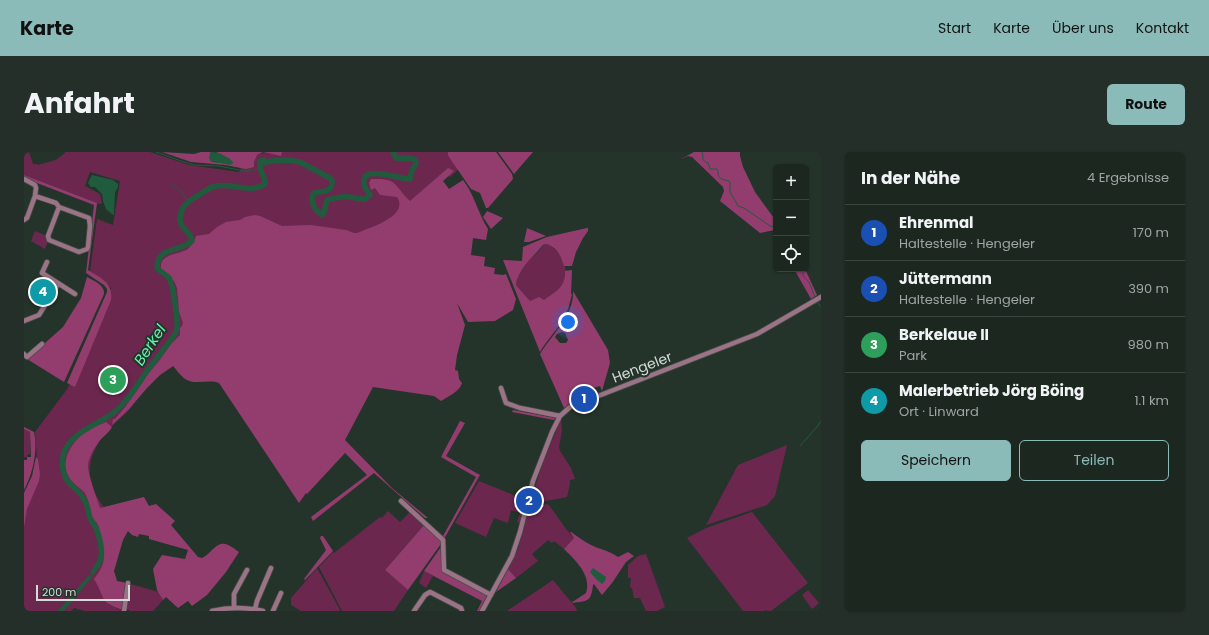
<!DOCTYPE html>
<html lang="de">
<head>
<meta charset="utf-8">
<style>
	:root { --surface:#1c2720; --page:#252f29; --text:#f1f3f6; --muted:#a0a5a5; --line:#3a443e; --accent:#8bbbb9 }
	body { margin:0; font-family:Poppins,sans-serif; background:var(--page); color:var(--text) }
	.controls { position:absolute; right:12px; top:12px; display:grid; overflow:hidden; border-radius:6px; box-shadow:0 1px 3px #0004 }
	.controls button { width:36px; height:36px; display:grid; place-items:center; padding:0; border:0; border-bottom:1px solid var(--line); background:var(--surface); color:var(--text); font:20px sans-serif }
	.scale { position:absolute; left:12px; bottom:10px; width:94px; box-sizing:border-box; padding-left:4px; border:2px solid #d3dcd6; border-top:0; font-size:11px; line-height:14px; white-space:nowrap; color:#d3dcd6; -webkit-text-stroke:3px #25342b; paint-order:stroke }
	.you { position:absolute; left:544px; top:170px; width:14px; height:14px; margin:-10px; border:3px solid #fff; border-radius:50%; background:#1a73e8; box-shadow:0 0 0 6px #1a73e833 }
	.badge { display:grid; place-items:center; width:26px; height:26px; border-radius:50%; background:var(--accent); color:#fff; font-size:13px; font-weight:700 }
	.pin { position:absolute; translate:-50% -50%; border:2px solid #fff; box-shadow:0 1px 4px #0006 }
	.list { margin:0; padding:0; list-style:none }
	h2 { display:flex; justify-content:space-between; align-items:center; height:52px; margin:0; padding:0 16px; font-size:17px }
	h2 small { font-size:13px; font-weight:400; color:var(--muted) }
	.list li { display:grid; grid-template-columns:26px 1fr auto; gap:12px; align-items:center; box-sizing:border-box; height:56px; padding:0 16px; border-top:1px solid var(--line) }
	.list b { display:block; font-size:15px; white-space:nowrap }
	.list p { margin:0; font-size:13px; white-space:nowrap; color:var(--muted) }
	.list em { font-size:13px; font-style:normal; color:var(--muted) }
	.actions { display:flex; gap:8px; padding:12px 16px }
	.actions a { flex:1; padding:9px 0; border:1px solid var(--accent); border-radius:6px; text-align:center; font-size:14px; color:var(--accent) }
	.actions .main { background:var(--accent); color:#111 }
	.icon { flex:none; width:22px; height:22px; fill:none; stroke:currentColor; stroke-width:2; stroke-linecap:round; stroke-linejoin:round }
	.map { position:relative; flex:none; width:797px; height:459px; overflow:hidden; border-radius:6px }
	header { display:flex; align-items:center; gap:24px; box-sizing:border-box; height:56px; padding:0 20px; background:var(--accent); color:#111 }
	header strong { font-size:19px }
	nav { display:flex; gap:22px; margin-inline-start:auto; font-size:14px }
	.intro { display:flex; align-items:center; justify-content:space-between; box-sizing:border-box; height:96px; padding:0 24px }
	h1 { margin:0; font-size:28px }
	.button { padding:10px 18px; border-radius:6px; background:var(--accent); color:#111; font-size:14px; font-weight:700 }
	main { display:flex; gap:24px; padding:0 24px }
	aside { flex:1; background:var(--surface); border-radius:6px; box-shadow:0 1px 3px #0004 }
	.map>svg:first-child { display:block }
	.green { fill:#6c274f }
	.forest { fill:#933d6f; fill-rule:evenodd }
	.water { fill:#215b3e }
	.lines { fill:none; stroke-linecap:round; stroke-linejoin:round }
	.stream { stroke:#215b3e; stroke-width:1 }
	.river { stroke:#215b3e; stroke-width:5.5 }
	.minor-casing { stroke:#414f46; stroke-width:6 }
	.minor { stroke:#9b7286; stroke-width:4.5 }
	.labels { text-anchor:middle; stroke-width:4; stroke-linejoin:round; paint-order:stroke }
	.street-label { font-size:14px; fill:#d3dcd6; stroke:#25342b }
	.water-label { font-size:15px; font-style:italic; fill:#64f3ad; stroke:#25342b }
</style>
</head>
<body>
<header>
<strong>Karte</strong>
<nav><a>Start</a><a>Karte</a><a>Über uns</a><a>Kontakt</a></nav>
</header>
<div class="intro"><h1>Anfahrt</h1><a class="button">Route</a></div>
<main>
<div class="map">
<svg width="797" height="459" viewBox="0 0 797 459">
	<rect width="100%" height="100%" fill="#25342b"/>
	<path class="green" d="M0,0H5L9,12H13L14,13L32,8L41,1V0H126L165,13L215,20L224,3L242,1L249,2L252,0H453L426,25L424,24L393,56L164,155L152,212C144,218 134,223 127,230C117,239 111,252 102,261C96,267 88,273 82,280C61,306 60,330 81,357L85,453L99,459H61L50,456L47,459H0V361L13,307L11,280L44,236L87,136L80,128L66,120L73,67L89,73L96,29L66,20L61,34L76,42L78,51L75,52L0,23Z
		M11,79L23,84L24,89L21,97L7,89Z
		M522,92C536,96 548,121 539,133C536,137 523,148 519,148C515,149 510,149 506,149L492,133C494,117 509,105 520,93Z
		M537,267L538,278L535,295L536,299L547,316L551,327L546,328V332L543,345L506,352L518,313Z
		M0,277L6,280V302L3,303V305H0Z
		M763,293L751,344L743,353L682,373L714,313Z
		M455,329L502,348L495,371L493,370L496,361L487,358L484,371L470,366L462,385L431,371Z
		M523,352L525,353L542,377L550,386L540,397L530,389L528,391L524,388L508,402L514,409L492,426L484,417L494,397L505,356Z
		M364,359L376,370L387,359L401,372L361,418L384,438L370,459H318L295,415L309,400L310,401L356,365L358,366Z
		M728,360L784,431L747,459H744L742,458L740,459H719L663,386L682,376Z
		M622,402L641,455L633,459H622L616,446H610L608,436L606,435L607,426H604V413L614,404Z
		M293,416L315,456L316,459H277L267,453V446Z
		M400,419L409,424L402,436L395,431Z
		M529,428L552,456L553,459H483Z
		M106,432L135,440L139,448L129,459H106L101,456Z
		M784,438L795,451L788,457L778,443Z"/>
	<path class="forest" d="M138,0L170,2L177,0H188L186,1L188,10L199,11L206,7L192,0H258L257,4L239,0L233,3L230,10V15L222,17L201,13L167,10Z
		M424,0H472L488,22L489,27L464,56H462L456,41L447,37L427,8L424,3Z
		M474,0H509L490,22Z
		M670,0H716V4L719,15L731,40L752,69V81L751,78L736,81L696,49L700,39L699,35L668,5L664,4L657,7Z
		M424,16L430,19L419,29L425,37L439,28C450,42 454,61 464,77L462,88L449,86L447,103L461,105L460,114L471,116L470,122L479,123L482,122L492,147L489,158L471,169L444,170L433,151L441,173L433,203L431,218L434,219L435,227L438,231C435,240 425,244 417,249L410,244L349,235L321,288L368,336L404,366H401L350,321L289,369L287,365L343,323L321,301L283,342L282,341L275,351L195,231C185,227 173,233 163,228C157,225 153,218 149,214L136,223L123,236L105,257L88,273L89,267H91L102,254L116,234L123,223L135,209L147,192L156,183V176L158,174L159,171L155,160L153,136L150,129L137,117C135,101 155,103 164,97C168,93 171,88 172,84L185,82L193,75L202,70L216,68L221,65L231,63L236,64L258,74L287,73L322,78L330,81H333C344,76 386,64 373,45L356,43L351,36L347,38L345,31L347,27C375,26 369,33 386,49Z
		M0,23L73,51L64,118C78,127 89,130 87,148L51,235L43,231L83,140V137L80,133L62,121L70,53L0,26Z
		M463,59L479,66L467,77L459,65Z
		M503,76L522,84L505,90H500Z
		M563,76H564V79L559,86L552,100L548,114H540C537,104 533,95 522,92L519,93C509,105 494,117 492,133L506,149L515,145L520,148C532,139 542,135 541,119L548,118L547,142H548C546,150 544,159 540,166C533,178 523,188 516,200L479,108L498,109L499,95L523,85Z
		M770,117H781L793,143L787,147Z
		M63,125C70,129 81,133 80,142L40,230L3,207L39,175L57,146Z
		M549,139L584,198L586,211L578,239L576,234L569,236L571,242L544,253L540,256L516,202C528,182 550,164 549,139ZM538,180L541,181L544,188L542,191H536L531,185L533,182Z
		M489,258L531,266L530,268L488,260Z
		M436,269L441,271L422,304L456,323L420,387L405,373H407L419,384L452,325L417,305Z
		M82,270L88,275C84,282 79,284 74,291C70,297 64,306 64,314C64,323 73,346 76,356L120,345L125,354L132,352L151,369L147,373L174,405L178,406C182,404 184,402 188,398C199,387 204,392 215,400L202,420L183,443L168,454L164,449L154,456L142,445L139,448L133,438L129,417L138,403L161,407L164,398L125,387V384L115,382L114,385L108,383L104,379L99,388L90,419L93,429L103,431L99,458C74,450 82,446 70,427C81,413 82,405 77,388C76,383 76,377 74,373C72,369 68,367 67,363C65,354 65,347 60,340C55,335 48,331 45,325C34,308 51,286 65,277C70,273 77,273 82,270Z
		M0,275L10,280C14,299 9,321 0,338V308H3V305H7L6,280L0,277Z
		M12,305L14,307L16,322L15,329L3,357L0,375V341L8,324Z
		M401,372L419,389L384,438L361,418Z
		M546,380H547C555,386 567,394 577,397C583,399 588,401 594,405L604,400L610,404L602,410L588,431L578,443L570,432L569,433C567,450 564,449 547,451L562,441C568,423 551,408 540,397L550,386Z
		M297,384H299L309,399L281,428L280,427L302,398L296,386Z
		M419,392V419L464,442L455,459H453L458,449L400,419Z
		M484,417L492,426L472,440Z"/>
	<path class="water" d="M187,0C194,0 205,5 209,10V11L206,13L186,9L185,5Z
		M68,23L89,28L94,32V35L91,40L90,62L89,63L82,57L79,49L78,42L71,35H67L64,31Z
		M76,402H80L77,413L69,424L66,421L74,407Z
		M569,416L582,425L581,429L578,432L572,427L566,420Z
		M65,423L68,425L40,459H34Z"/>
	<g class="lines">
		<path class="stream" d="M132,0L157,9L170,13L195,14L220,19L236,17
			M678,0C681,7 675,7 684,11L686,17H693L694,19V23L697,27L705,29L706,31V40L714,54L720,56L746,74L752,75
			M148,33L157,39L164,51
			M779,117V124L785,130L791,145
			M794,151L797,155
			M776,294L792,276L797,269"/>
		<path class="river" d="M76,409C80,400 75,382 71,374C69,371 67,368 66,366C64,359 64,352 59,346C56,340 51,337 47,333C38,324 36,309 41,298C52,277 77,272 93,258C106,247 114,232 123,219C132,207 142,195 151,182C151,181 153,178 153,176C154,169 149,132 145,126C142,122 136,120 133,116C133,94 157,100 168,89C168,79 155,78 156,65C157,56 162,51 170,46C177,42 184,36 192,34C208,31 227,42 241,32C242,23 234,21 236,9L240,8L241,11L247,9L265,8L276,10L306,26L308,28C309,41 299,39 290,41C285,48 291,59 298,63L300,60L303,48C307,47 321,44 325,45C330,45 336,48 341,47C343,46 344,44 346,43C344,39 340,36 340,32C336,11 378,28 386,27C387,23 387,20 389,17C390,15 392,13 392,11C392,3 377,8 372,6L369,0"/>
		<g class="minor-casing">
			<path id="minor" d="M0,27L11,33L12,36L11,44L32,51L35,55L65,66L66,74L64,95L63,97L55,100L25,88L24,84L35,55
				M0,68L3,66L11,44
				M23,110L18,121L51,142
				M0,169L15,163L34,132
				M0,202L3,205L18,192
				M477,236L482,251L496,256L536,264
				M377,349L419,388L420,418L467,443
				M210,456V442L223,418
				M231,457L233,449L247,416
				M100,459L104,431
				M188,459C205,455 222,455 239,459
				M249,459L257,441
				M390,459L401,443L406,440L437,456L438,459
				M458,459L488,404L496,380L509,329L528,280L536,264L546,255L733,182L797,145"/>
		</g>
		<use href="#minor" class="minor"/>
	</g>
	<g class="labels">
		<g class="street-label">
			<text transform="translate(618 215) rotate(-21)" y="5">Hengeler</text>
		</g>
		<g class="water-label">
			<text transform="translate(126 193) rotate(-57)" y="5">Berkel</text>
		</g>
	</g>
</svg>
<div class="controls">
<button>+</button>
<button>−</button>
<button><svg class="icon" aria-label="locate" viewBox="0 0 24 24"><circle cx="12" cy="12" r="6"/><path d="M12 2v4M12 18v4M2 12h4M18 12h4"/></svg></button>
</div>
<div class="scale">200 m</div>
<div class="you"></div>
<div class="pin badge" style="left:560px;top:247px;background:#1a4fb4">1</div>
<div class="pin badge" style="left:505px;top:349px;background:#1a4fb4">2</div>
<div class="pin badge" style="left:89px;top:228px;background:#2e9e5b">3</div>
<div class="pin badge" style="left:19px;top:140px;background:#0f9aa8">4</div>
</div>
<aside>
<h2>In der Nähe<small>4 Ergebnisse</small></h2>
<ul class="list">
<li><span class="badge" style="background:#1a4fb4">1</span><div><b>Ehrenmal</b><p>Haltestelle · Hengeler</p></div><em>170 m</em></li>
<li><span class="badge" style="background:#1a4fb4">2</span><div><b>Jüttermann</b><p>Haltestelle · Hengeler</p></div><em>390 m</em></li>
<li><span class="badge" style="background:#2e9e5b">3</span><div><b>Berkelaue II</b><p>Park</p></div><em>980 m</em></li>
<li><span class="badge" style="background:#0f9aa8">4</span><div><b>Malerbetrieb Jörg Böing</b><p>Ort · Linward</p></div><em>1.1 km</em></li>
</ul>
<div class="actions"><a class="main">Speichern</a><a>Teilen</a></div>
</aside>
</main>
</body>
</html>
